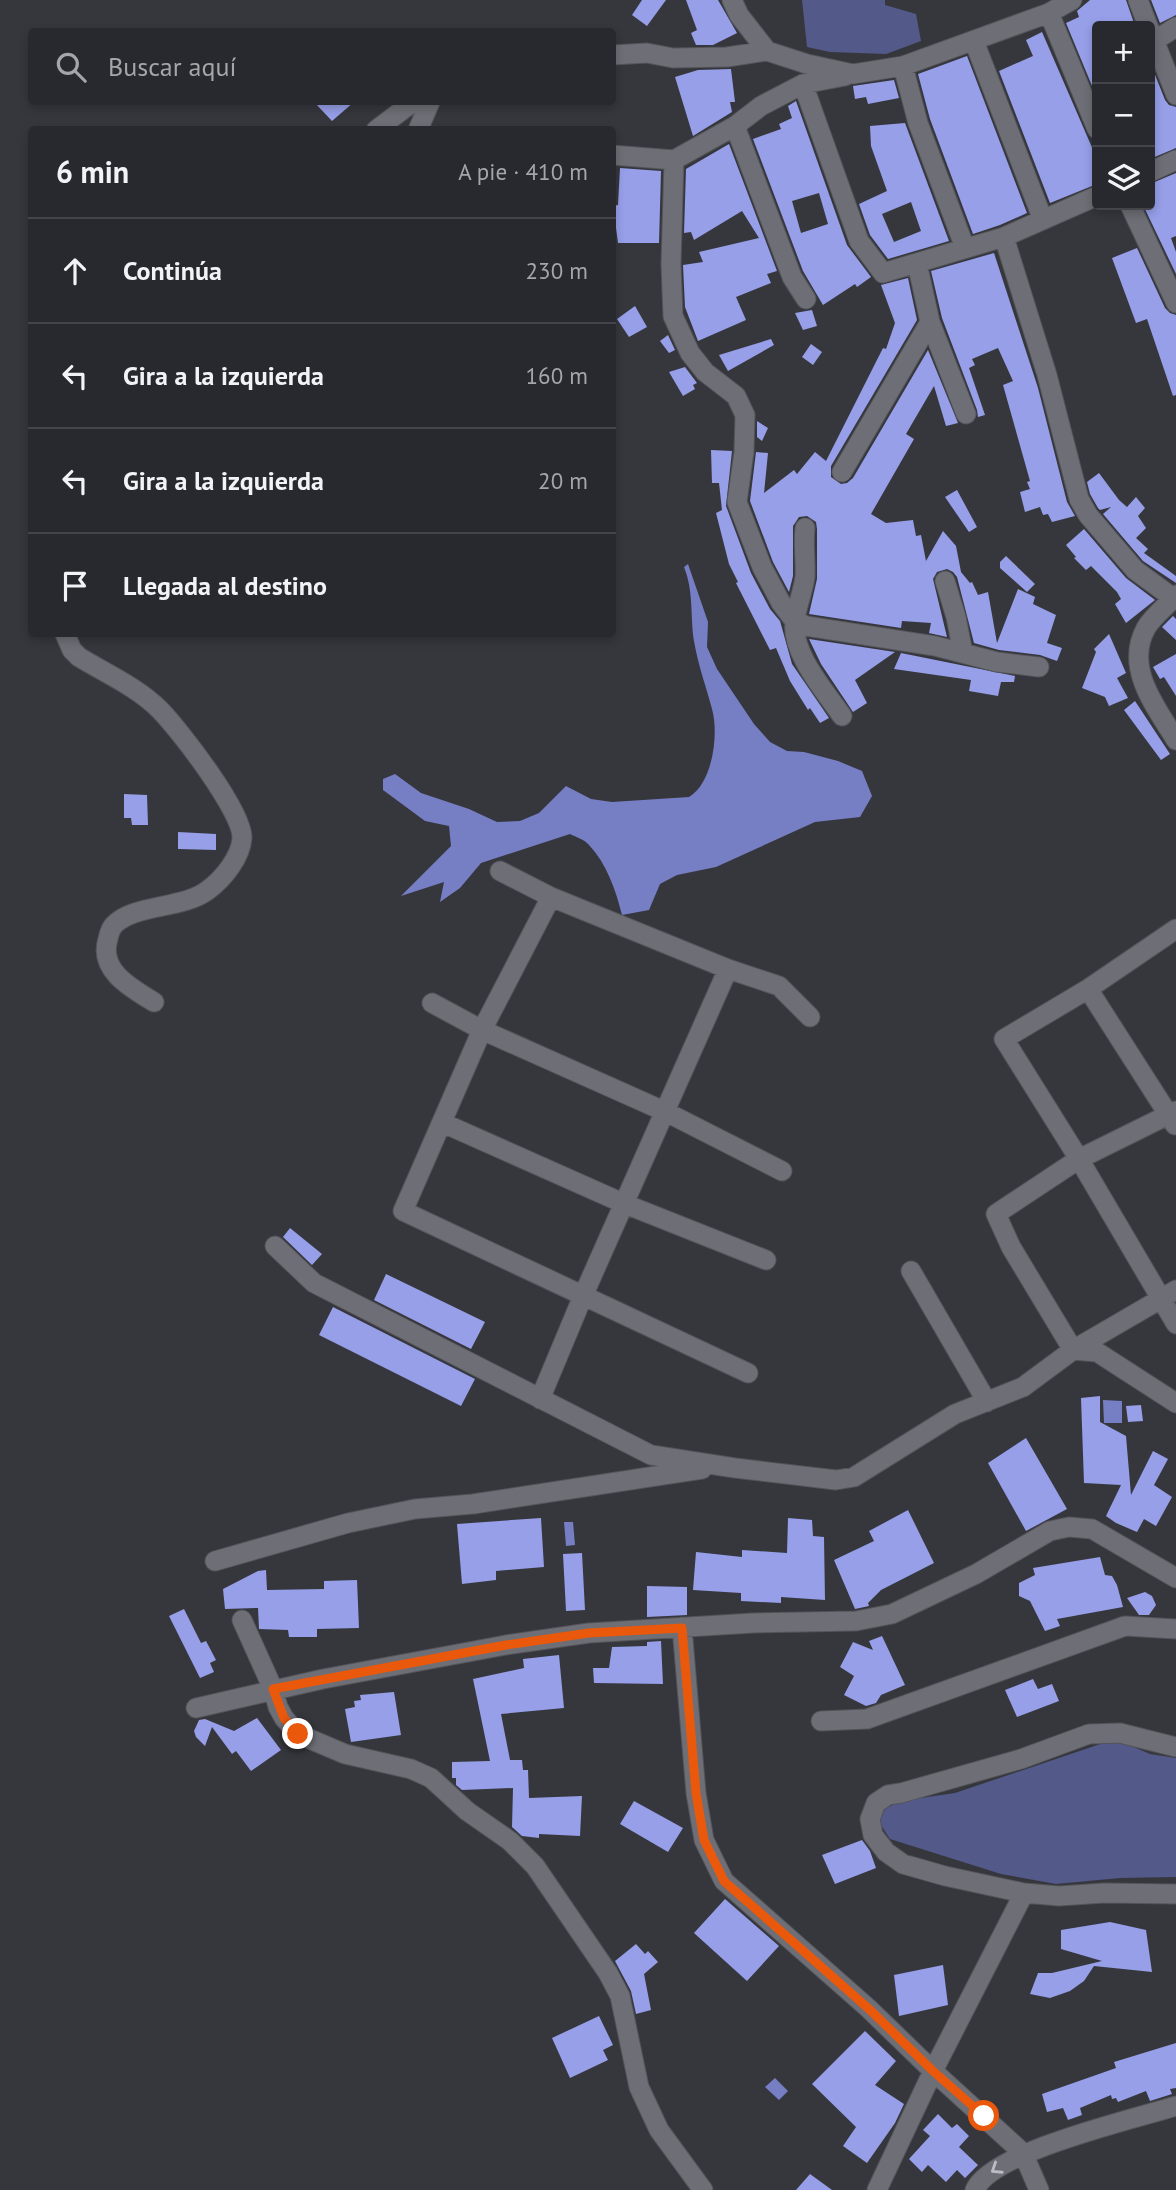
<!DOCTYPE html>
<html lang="es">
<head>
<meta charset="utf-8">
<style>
	:root { --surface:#28292e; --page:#34353a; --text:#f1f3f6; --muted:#a5a6aa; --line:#44454a }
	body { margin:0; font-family:"PT Sans",sans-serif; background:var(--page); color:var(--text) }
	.controls { position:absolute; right:21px; top:21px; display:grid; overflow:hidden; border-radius:7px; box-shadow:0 4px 10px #0003 }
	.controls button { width:63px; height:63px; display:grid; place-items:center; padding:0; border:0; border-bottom:2px solid var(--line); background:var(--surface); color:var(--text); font:35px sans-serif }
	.stop { position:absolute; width:21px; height:21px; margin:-16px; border:5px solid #ea580c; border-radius:50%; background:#fff }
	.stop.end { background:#ea580c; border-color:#fff; box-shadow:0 2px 7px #0008 }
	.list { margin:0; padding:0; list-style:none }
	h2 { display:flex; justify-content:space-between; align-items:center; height:91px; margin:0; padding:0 28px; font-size:30px }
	h2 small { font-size:23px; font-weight:400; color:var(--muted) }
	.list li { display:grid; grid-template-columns:46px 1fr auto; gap:21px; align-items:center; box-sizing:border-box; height:105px; padding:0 28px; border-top:2px solid var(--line) }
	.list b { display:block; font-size:26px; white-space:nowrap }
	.list em { font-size:23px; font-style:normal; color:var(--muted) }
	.icon { flex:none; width:38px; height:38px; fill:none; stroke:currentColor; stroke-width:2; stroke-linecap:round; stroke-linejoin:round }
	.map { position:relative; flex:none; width:1176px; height:2190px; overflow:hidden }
	.search { position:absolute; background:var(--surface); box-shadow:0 4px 10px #0003; left:28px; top:28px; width:588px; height:77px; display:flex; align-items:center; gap:18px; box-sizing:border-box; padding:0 24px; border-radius:7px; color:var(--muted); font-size:26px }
	.panel { position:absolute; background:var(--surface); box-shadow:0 4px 10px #0003; left:28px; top:126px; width:588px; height:511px; border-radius:7px }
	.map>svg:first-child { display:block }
	.green { fill:#535988 }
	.water { fill:#767ec4 }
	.building { fill:#969fe8; fill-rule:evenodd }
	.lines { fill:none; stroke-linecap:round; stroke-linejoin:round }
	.minor-casing { stroke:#535459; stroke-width:21 }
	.minor { stroke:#6e6f76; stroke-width:19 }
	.oneway { stroke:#bcbdc2 }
	.route { stroke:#ea580c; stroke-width:9 }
</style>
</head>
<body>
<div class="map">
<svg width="1176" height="2190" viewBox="0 0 1176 2190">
	<rect width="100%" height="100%" fill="#36373d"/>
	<path class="green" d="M802,0H885V5L916,14L921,41L886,54L830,52L807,47Z
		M1115,1739L1150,1754L1176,1758V1877L1120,1878L1056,1884L1001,1874L890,1839L879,1822L885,1809L900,1801L955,1793Z"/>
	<path class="water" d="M688,564L708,622L707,647L717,669L754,724L770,742L787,751L804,752L838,761L862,771L872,796L860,817L815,822L716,867L677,875L660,884L649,910L622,915C616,891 607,864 589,845C585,840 576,837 570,834L481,863L460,888L440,902L444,882L401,896L451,846L449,826L425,821L383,790V779L395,774L421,793L469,809L497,822L520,821L539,813L566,786L591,799L612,802L689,797C713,783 719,733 712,709C706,686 698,665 694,641C690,616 694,592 684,567Z
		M1103,1400L1122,1401V1423H1104Z
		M564,1522H573L575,1545L566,1546Z
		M775,2078L788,2091L779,2100L765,2087Z"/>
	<path class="building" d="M642,0H666L647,26L632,15Z
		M686,0H718L737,33L713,45H696L691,33L697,30Z
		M1090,0H1126L1135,26H1097V98L1066,23L1079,17L1077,11Z
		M1151,0H1176V15L1160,23Z
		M1042,32L1097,159V184L1050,203L999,71L1033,56L1026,40Z
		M967,56L1027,213L1000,225L973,234L930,119L918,74Z
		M1150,62L1165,100L1169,105L1176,107V148L1150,159Z
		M731,69L735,102H730L732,112L693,136L675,77L698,70Z
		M894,80L899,98L868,104L866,97L855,99L853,86Z
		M796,101L847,245L871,277L857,287L855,284L823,305L803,271L753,139L781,129L779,124L792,118L788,106ZM819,193L828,224L801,233L792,201Z
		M314,102H354L332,121Z
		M905,123L949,241L888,259L870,235L859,204L887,191L871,146L870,126ZM911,202L921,231L894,242L882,214Z
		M729,144L777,271L767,274L771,283L736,297L746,320L698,341L685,307L683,265L703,262L699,252L759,238L742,211L694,240L691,232L684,233L686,169Z
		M620,168L661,171L659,243H618L616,228L612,229V206L618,205Z
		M1176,173V236L1171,238L1176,252V274L1143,205H1150V184Z
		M1137,248L1165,308L1170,313L1176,315V395L1173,396L1147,319L1136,323L1112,258Z
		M994,253L1038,388L1067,502L1075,516L1052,522L1048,514L1043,515L1040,507L1025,512L1020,492L1030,489L1027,482L1030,481L1003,385L1013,381L998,348L972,359L975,365L969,368L985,415L978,417L977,410L942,318L931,271Z
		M908,278L917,320L831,466V477L841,484L847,483L853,478L928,350L958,423L946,426L934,386L906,434L914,439L871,514L886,523L913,520L916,536L921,535L926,561L943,531L956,546L961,572L970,583L972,582L978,595L988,592L997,643L1018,589L1035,597L1033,604L1056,615L1047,643L1062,648L1057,661L1040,655L999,650L974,643L957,577L953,572L947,569L937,572L933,579L947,637L929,633L931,623L902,621L901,628L809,614L817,579V529L816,522L807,516L799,517L793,526V576L789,592L773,562L750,501L756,452L768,453L764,493L794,470L797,474L815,452L826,461L883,348L886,349L895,323L881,285Z
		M635,306L647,327L629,337L617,319Z
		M812,310L817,326L803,330L795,313Z
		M668,335L675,350L669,353L660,341Z
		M771,339L774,345L728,371L719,355Z
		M811,344L822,352L813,365L802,357Z
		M685,367L697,383L693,385L695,389L683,396L669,372Z
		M757,421L768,428L762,441L757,437Z
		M711,450L732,451L726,506L751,573L770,609L780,621L792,664L829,718L820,723L810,708L808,710L790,681L776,648L770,650L736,583L738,582L729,564L716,513L722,510L719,483H712Z
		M1099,473L1119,500L1127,507L1136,497L1145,508L1138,516L1146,528L1136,538L1148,549L1144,553L1176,576V583L1143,561L1103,514L1111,507L1100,510L1098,508L1090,494L1087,482Z
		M957,490L977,527L969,532L945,497Z
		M1084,529L1126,578L1155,600L1126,623L1115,604L1121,599L1117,592L1091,566L1086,570L1074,558L1076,557L1066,545Z
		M1006,556L1035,584L1027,592L1000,568V562Z
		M1173,616L1176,619V640L1162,627Z
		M1109,634L1126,673L1117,678L1128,698L1109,706L1105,697L1082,688L1096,652L1094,649Z
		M809,639L895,652L855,680L867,703L853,712L821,664Z
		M901,653L1015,676L1014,682H1001L998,696L969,691L971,680L894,669Z
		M1176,654V696L1164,677L1160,679L1153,667Z
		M1135,701L1170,754L1161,760L1124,710Z
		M124,794L147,795L148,825H132L131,818H124Z
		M178,832L216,834V850L178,849Z
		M290,1228L322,1254L312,1265L283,1237Z
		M386,1274L485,1322L471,1349L374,1300Z
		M333,1307L475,1379L461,1406L319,1335Z
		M1100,1396V1422L1126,1436L1131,1495L1153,1451L1168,1459L1154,1485L1172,1497L1156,1526L1144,1519L1137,1532L1116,1523L1106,1516L1121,1485L1084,1483L1081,1398Z
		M1141,1405L1143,1421L1128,1422L1126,1406Z
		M1026,1438L1067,1509L1026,1531L988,1463Z
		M908,1510L934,1563L881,1590L868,1603L869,1606L855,1609L834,1560L874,1541L869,1531Z
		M541,1518L544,1567L496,1571V1580L462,1584L457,1524Z
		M788,1518L812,1520L813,1536L824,1537L825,1600L781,1597V1603L741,1601V1593L693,1590L696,1552L742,1557V1550L787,1553Z
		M582,1553L585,1610L566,1611L563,1554Z
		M1100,1557L1105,1575L1112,1576L1117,1585L1123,1607L1057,1619L1060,1626L1045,1631L1030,1601L1019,1596V1583L1035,1575L1033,1568Z
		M266,1570L267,1590L324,1589V1581L357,1580L359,1628L317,1629V1637H289L288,1630L259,1629L258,1608L225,1609L223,1589L258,1571Z
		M647,1586L687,1587V1615L647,1617Z
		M1145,1592L1152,1596L1156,1605L1149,1615H1139L1127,1598Z
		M184,1609L201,1643L206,1641L216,1660L210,1663L214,1672L200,1678L169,1616Z
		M882,1636L905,1685L881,1695L876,1703L866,1706L844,1695L854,1676L840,1667L853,1642L873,1650L869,1641Z
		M661,1641L663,1684L594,1683L593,1668H609L612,1647L647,1646V1642Z
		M559,1655L564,1708L501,1714L510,1760H522L523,1770H528L529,1798L582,1796L580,1836L539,1834V1838L522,1836L512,1827L513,1788L462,1790L456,1785V1778H452V1762L490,1761L473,1679L524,1668L523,1659Z
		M1033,1679L1038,1689L1052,1684L1059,1701L1017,1717L1005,1690Z
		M394,1692L401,1735L351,1742L345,1709L355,1707L354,1701L361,1700L360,1695Z
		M257,1718L281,1750L251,1771L236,1751L232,1754L212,1727L205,1746L196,1737L194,1731L199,1720L205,1719L234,1731Z
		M634,1801L683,1828L668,1852L620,1824Z
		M862,1840L870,1851L876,1868L835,1884L822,1855Z
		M725,1899L779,1946L747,1981L694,1933Z
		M1110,1922L1146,1930L1152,1972L1094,1966L1084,1981L1070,1991L1050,1998L1030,1994L1038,1973H1052L1102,1961L1061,1949V1930Z
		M636,1944L645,1954L648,1951L658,1962L644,1974L651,2010L636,2014L631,1991L615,1961Z
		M943,1965L948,2005L899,2016L894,1975Z
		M599,2016L613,2045L603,2050L608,2060L570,2078L552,2038Z
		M865,2031L896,2061L875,2085L904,2104L895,2123L867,2163L843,2146L856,2127L812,2084Z
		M1176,2043V2088L1170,2089L1172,2094L1150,2101L1146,2091L1118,2102L1116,2098L1112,2099L1111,2095L1080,2108L1082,2115L1068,2120L1063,2108L1047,2112L1042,2094L1116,2068L1114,2062Z
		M938,2114L952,2128L957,2124L969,2136L959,2147L978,2165L965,2178L957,2170L946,2182L928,2165L922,2172L909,2159L930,2136L923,2130Z
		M810,2174L832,2190H796Z"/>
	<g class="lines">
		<g class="minor-casing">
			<path id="minor" d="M732,0L739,15L767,51L807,64L853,74L903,66L1049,13L1072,0
				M1138,0L1148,26
				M1049,13L1097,129
				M1150,30L1176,95
				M974,41L1043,220
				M1154,41L1176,27
				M612,55L647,53L673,58L727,57L767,51
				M903,66L918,123L965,248
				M803,84L859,241L883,273L1004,237L1097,196
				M735,126L792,277L806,299
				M376,130L413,102
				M418,130L430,102
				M612,155L674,160L735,126L761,106L803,84L845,76
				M674,160L671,264L673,316L690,353L705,372L736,396L745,415L744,452L737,502L762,567L781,603L794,620L806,626L935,646L997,662L1039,667
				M1150,172L1176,160
				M1130,205L1176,303
				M1004,237L1047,375L1079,499L1088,515L1135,570L1176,600
				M917,263L930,322L966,414
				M842,472L930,322
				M805,528C803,545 806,561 805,577C803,592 797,605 795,620C790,652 825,691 842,716
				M945,581L956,617L963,653
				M1176,595C1167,606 1153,616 1146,628C1124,668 1156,707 1176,740
				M65,634L72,650L79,657C105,673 137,687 159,709C179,729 243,812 242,838C241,857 223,879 208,890C184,909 133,904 114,925C111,928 109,934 108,939C98,970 131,988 154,1002
				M500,871L551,897L728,969L779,986L810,1017
				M551,897L482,1030L403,1211L748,1373
				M1176,929L1088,989L1004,1039L1079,1159L1176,1324
				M1088,989L1175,1125
				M432,1003L482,1030L666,1112L782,1171
				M1176,1111L1079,1159L996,1214L1011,1247L1073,1350L1176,1290
				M443,1123L625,1204L766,1260
				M275,1246L314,1283L651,1455L735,1468L836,1480L854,1477L955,1414L1023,1387L1073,1350L1097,1352L1176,1403
				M911,1271L987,1402
				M540,1399L583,1296L728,969
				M215,1561L348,1523L415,1509L473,1504L702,1469
				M242,1620L273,1689L278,1707L284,1718L298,1734L345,1754L411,1769L431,1778L467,1811L510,1841L535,1866L608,1973L620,1996L639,2087L659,2130L703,2190
				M682,1627L696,1793L704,1840L724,1881L868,2008L933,2071L1023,2153L1039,2190
				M196,1708L323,1679L506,1645L589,1633L753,1623L856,1621L892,1614L976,1574L1050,1531L1069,1527L1092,1529L1176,1578
				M821,1721L867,1719L1125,1626L1176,1629
				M1176,1747L1120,1733L1089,1734L1021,1759L901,1793L888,1795L876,1803L870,1819L873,1835L886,1852L903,1864L945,1876L1024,1893L1059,1896L1104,1893L1176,1894
				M877,2190L933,2071L1024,1893
				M975,2190C991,2152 1134,2119 1176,2106"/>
		</g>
		<use href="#minor" class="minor"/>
	</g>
	<defs><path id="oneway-chevron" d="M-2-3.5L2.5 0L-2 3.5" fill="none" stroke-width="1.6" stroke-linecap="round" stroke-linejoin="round" transform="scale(1.75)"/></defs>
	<use class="oneway" href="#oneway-chevron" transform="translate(996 2169) rotate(147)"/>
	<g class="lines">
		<path class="route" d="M298,1734L284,1718L273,1689L506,1645L589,1633L682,1628L696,1793L704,1840L724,1881L868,2008L933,2071L984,2116"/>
	</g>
</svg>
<div class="controls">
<button>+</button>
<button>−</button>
<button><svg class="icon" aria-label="layers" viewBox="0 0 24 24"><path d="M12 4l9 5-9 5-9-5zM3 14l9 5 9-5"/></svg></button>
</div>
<div class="stop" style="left:984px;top:2116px"></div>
<div class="stop end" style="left:298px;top:1734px"></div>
<div class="search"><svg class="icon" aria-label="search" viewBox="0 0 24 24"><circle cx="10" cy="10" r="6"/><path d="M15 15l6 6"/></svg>Buscar aquí</div>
<section class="panel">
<h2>6 min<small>A pie · 410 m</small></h2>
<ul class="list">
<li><svg class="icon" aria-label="ahead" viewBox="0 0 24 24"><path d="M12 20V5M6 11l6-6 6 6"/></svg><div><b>Continúa</b></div><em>230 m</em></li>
<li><svg class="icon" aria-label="left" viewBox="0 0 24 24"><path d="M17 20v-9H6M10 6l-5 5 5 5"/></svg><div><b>Gira a la izquierda</b></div><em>160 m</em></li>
<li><svg class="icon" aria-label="left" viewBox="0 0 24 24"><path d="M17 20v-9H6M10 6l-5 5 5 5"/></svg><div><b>Gira a la izquierda</b></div><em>20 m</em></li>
<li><svg class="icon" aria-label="arrive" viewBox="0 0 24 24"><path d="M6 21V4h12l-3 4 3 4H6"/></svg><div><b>Llegada al destino</b></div></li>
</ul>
</section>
</div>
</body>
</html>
